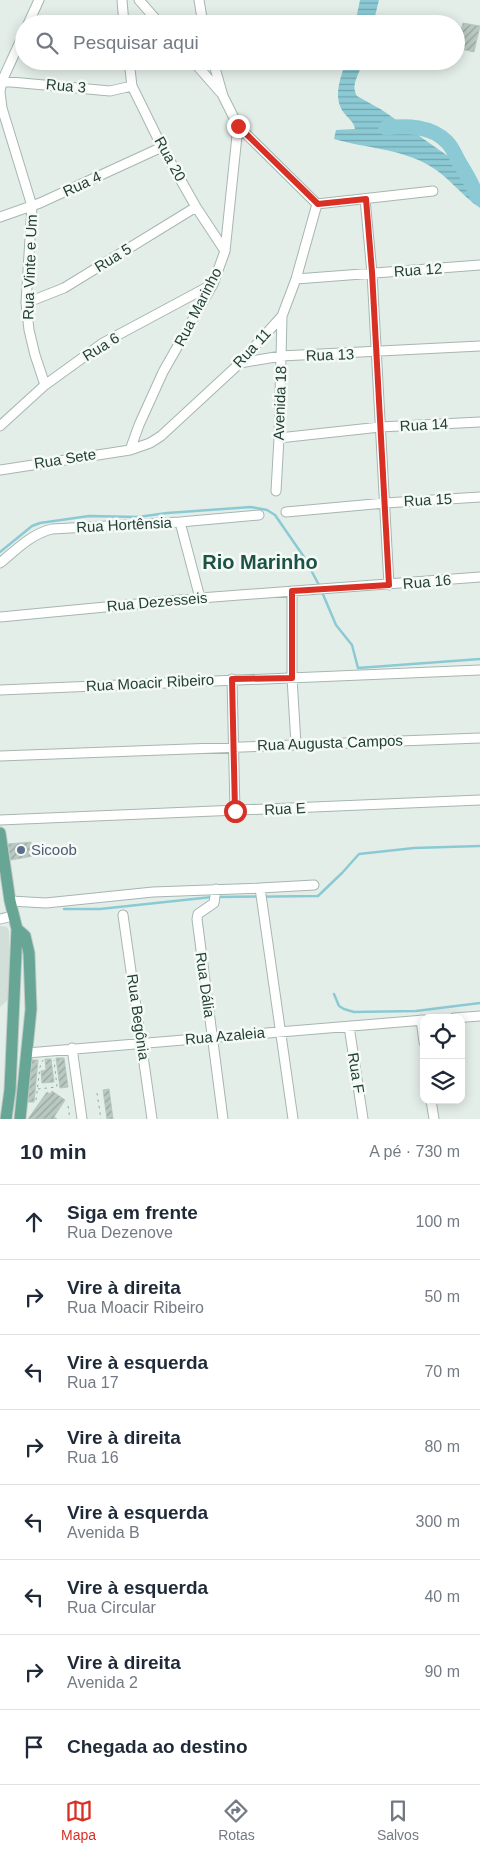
<!DOCTYPE html>
<html lang="pt">
<head>
<meta charset="utf-8">
<style>
	:root { --surface:#fff; --page:#f6f6f7; --text:#1f2937; --muted:#747a83; --line:#e0e1e3; --accent:#d93025 }
	body { margin:0; font-family:Arial,sans-serif; background:var(--page); color:var(--text) }
	.controls { position:absolute; right:15px; bottom:15px; display:grid; overflow:hidden; border-radius:10px; box-shadow:0 2px 12px #0003 }
	.controls button { width:45px; height:45px; display:grid; place-items:center; padding:0; border:0; border-bottom:1px solid var(--line); background:var(--surface); color:var(--text); font:25px sans-serif }
	.stop { position:absolute; width:15px; height:15px; margin:-11px; border:4px solid #d93025; border-radius:50%; background:#fff }
	.stop.end { background:#d93025; border-color:#fff; box-shadow:0 1px 5px #0008 }
	.list { margin:0; padding:0; list-style:none }
	h2 { display:flex; justify-content:space-between; align-items:center; height:65px; margin:0; padding:0 20px; font-size:21px }
	h2 small { font-size:16px; font-weight:400; color:var(--muted) }
	.list li { display:grid; grid-template-columns:32px 1fr auto; gap:15px; align-items:center; box-sizing:border-box; height:75px; padding:0 20px; border-top:1px solid var(--line) }
	.list b { display:block; font-size:19px; white-space:nowrap }
	.list p { margin:0; font-size:16px; white-space:nowrap; color:var(--muted) }
	.list em { font-size:16px; font-style:normal; color:var(--muted) }
	.icon { flex:none; width:28px; height:28px; fill:none; stroke:currentColor; stroke-width:2; stroke-linecap:round; stroke-linejoin:round }
	.map { position:relative; flex:none; width:480px; height:1119px; overflow:hidden }
	.search { position:absolute; background:var(--surface); box-shadow:0 2px 12px #0003; left:15px; right:15px; top:15px; height:55px; display:flex; align-items:center; gap:12px; box-sizing:border-box; padding:0 18px; border-radius:28px; color:var(--muted); font-size:19px }
	.sheet { height:665px; background:var(--surface) }
	nav { display:flex; justify-content:space-around; align-items:center; box-sizing:border-box; height:70px; border-top:1px solid var(--line); background:var(--surface); font-size:14px; color:var(--muted) }
	nav a { display:grid; justify-items:center; gap:2px }
	nav .on { color:var(--accent) }
	.map>svg:first-child { display:block }
	.built { fill:#d2ded8 }
	.water { fill:url(#water-rules) }
	.lines { fill:none; stroke-linecap:round; stroke-linejoin:round }
	.stream { stroke:#8bcad4; stroke-width:2.5 }
	.river { stroke:#8bcad4; stroke-width:15 }
	.building { fill:url(#building-hatch); stroke:#b6c8c0 }
	.minor-casing { stroke:#a6b6b0; stroke-width:11 }
	.major-casing { stroke:#c1cac7; stroke-width:13 }
	.path { stroke:#83b2a3; stroke-width:1; stroke-dasharray:2.5 4; stroke-linecap:butt }
	.minor { stroke:#fff; stroke-width:9 }
	.major { stroke:#67a594; stroke-width:11 }
	.route { stroke:#d93025; stroke-width:6 }
	.service-dot { fill:#5c6f8a; stroke:#f5faf7; stroke-width:2 }
	.labels { text-anchor:middle; stroke-width:5; stroke-linejoin:round; paint-order:stroke }
	.street-label { font-size:15px; fill:#224038; stroke:#f5faf7 }
	.service-label { font-size:15px; fill:#4e5e75; stroke:#f5faf7; text-anchor:start }
	.district-label { font-size:20px; font-weight:bold; fill:#1d5345; stroke:#f5faf7 }
</style>
</head>
<body>
<div class="map">
<svg width="480" height="1119" viewBox="0 0 480 1119">
	<defs>
		<pattern id="water-rules" width="6" height="5" patternUnits="userSpaceOnUse" patternTransform="scale(1.25)"><rect width="6" height="5" fill="#8bcad4"/><path d="M0 2.5h6" fill="none" stroke="#71a5ad"/></pattern>
		<pattern id="building-hatch" width="6" height="6" patternUnits="userSpaceOnUse" patternTransform="scale(1.25)"><rect width="6" height="6" fill="#b9c9c2"/><path d="M-1 1l2-2M0 6l6-6M5 7l2-2" fill="none" stroke="#96a59f"/></pattern>
	</defs>
	<rect width="100%" height="100%" fill="#e4eee9"/>
	<path class="built" d="M0,926L7,927L9,931L11,995L10,998L0,1007Z"/>
	<path class="water" d="M360,0H379L373,24H355Z
		M346,61H363C360,74 350,84 357,96L382,110L448,156L463,168L480,185V208C462,196 449,177 430,166C402,149 365,148 334,139L336,130L355,129C354,122 348,118 344,113C332,97 341,77 346,61Z"/>
	<g class="lines">
		<path class="stream" d="M0,552L32,526L40,523L89,516L138,517L167,513L251,507L267,510L275,515L304,557L320,587
			M322,592L336,625L352,645L358,668L480,659
			M218,897L318,896L342,873L359,854L414,848L480,846
			M64,909H100L212,897
			M334,994L339,1006L344,1009L354,1012L416,1011L480,1003"/>
		<path class="river" d="M386,128C406,125 432,126 447,142C453,148 455,155 459,162C465,172 471,181 475,192L480,198"/>
	</g>
	<path class="building" d="M463,23L480,26L474,52L457,48L456,37L459,38Z
		M31,842L33,856L11,860L8,844Z
		M56,1058H64L68,1087L60,1088Z
		M45,1059H51L54,1082L42,1083L41,1071L46,1070Z
		M30,1060H38L34,1102H26Z
		M109,1089L113,1119H107L103,1090Z
		M52,1091L65,1100L54,1117L57,1119H28L47,1092L50,1094Z"/>
	<g class="lines">
		<g class="minor-casing">
			<path id="minor" d="M122,0L124,24
				M139,0L160,24
				M199,0L203,24
				M28,24L39,0
				M24,33L2,81L0,92L2,108L32,206L26,303L29,330L35,355L45,385
				M129,61L132,86L162,147L196,207L225,251
				M193,61L221,93
				M213,61L223,96L238,126L317,204
				M0,81L110,91L132,86
				M365,199L372,273L389,585
				M317,204L433,191
				M0,217L40,203L162,147
				M296,279L480,265
				M26,303L64,288L196,207
				M240,363L281,356L480,346
				M0,426L45,385L103,343L213,284
				M279,438L380,427L480,422
				M130,450L139,425L163,372L213,284L225,251L238,126
				M0,470L130,450L150,443L161,436L240,363L282,316L296,279L317,204
				M276,491L279,438L282,316
				M286,512L385,503L480,497
				M180,522L200,598
				M0,563C16,550 31,534 52,529L180,522L259,515
				M292,591V678L296,744
				M0,617L200,598L480,577
				M232,679L235,811
				M0,690L480,670
				M0,756L480,738
				M0,820L480,800
				M260,888L314,885
				M216,889L214,903L198,914L197,919L223,1119
				M10,901L46,903L153,892L260,888L293,1119
				M123,915L152,1119
				M0,919L13,916
				M454,1018L480,1016
				M421,1020L424,1042
				M349,1026L363,1119
				M72,1048L82,1119
				M27,1053L424,1020
				M431,1100L434,1119"/>
		</g>
		<g class="major-casing">
			<path id="major" d="M0,833L10,901L17,929L10,1090L6,1119
				M17,929L25,936L29,953L31,1009L20,1119"/>
		</g>
		<path class="path" d="M38,1089L57,1087L54,1060
			M97,1093L101,1119
			M36,1100L40,1067L43,1060
			M68,1106L70,1119"/>
		<use href="#minor" class="minor"/>
		<use href="#major" class="major"/>
	</g>
	<g class="lines">
		<path class="route" d="M235,811L232,679L292,678V591L389,585L372,272L366,199L318,204L238,126"/>
	</g>
	<circle class="service-dot" cx="21" cy="850" r="5"/>
	<g class="labels">
		<g class="street-label">
			<text transform="translate(66 86) rotate(5)" y="5">Rua 3</text>
			<text transform="translate(170 159) rotate(61)" y="5">Rua 20</text>
			<text transform="translate(82 184) rotate(-25)" y="5">Rua 4</text>
			<text transform="translate(113 258) rotate(-32)" y="5">Rua 5</text>
			<text transform="translate(30 267) rotate(-88)" y="5">Rua Vinte e Um</text>
			<text transform="translate(418 270) rotate(-4)" y="5">Rua 12</text>
			<text transform="translate(198 307) rotate(-63)" y="5">Rua Marinho</text>
			<text transform="translate(101 347) rotate(-32)" y="5">Rua 6</text>
			<text transform="translate(252 348) rotate(-47)" y="5">Rua 11</text>
			<text transform="translate(330 355) rotate(-2)" y="5">Rua 13</text>
			<text transform="translate(280 403) rotate(-88)" y="5">Avenida 18</text>
			<text transform="translate(424 425) rotate(-3)" y="5">Rua 14</text>
			<text transform="translate(65 459) rotate(-9)" y="5">Rua Sete</text>
			<text transform="translate(428 500) rotate(-3)" y="5">Rua 15</text>
			<text transform="translate(124 525) rotate(-3)" y="5">Rua Hortênsia</text>
			<text transform="translate(427 582) rotate(-5)" y="5">Rua 16</text>
			<text transform="translate(157 602) rotate(-5)" y="5">Rua Dezesseis</text>
			<text transform="translate(150 683) rotate(-3)" y="5">Rua Moacir Ribeiro</text>
			<text transform="translate(330 743) rotate(-2)" y="5">Rua Augusta Campos</text>
			<text transform="translate(285 809) rotate(-3)" y="5">Rua E</text>
			<text transform="translate(205 985) rotate(82)" y="5">Rua Dália</text>
			<text transform="translate(138 1017) rotate(82)" y="5">Rua Begônia</text>
			<text transform="translate(225 1036) rotate(-5)" y="5">Rua Azaleia</text>
			<text transform="translate(356 1073) rotate(81)" y="5">Rua F</text>
		</g>
		<g class="service-label">
			<text x="31" y="855">Sicoob</text>
		</g>
		<g class="district-label">
			<text x="260" y="569">Rio Marinho</text>
		</g>
	</g>
</svg>
<div class="controls">
<button><svg class="icon" aria-label="locate" viewBox="0 0 24 24"><circle cx="12" cy="12" r="6"/><path d="M12 2v4M12 18v4M2 12h4M18 12h4"/></svg></button>
<button><svg class="icon" aria-label="layers" viewBox="0 0 24 24"><path d="M12 4l9 5-9 5-9-5zM3 14l9 5 9-5"/></svg></button>
</div>
<div class="stop" style="left:235px;top:811px"></div>
<div class="stop end" style="left:238px;top:126px"></div>
<div class="search"><svg class="icon" aria-label="search" viewBox="0 0 24 24"><circle cx="10" cy="10" r="6"/><path d="M15 15l6 6"/></svg>Pesquisar aqui</div>
</div>
<section class="sheet">
<h2>10 min<small>A pé · 730 m</small></h2>
<ul class="list">
<li><svg class="icon" aria-label="ahead" viewBox="0 0 24 24"><path d="M12 20V5M6 11l6-6 6 6"/></svg><div><b>Siga em frente</b><p>Rua Dezenove</p></div><em>100 m</em></li>
<li><svg class="icon" aria-label="right" viewBox="0 0 24 24"><path d="M7 20v-9h11M14 6l5 5-5 5"/></svg><div><b>Vire à direita</b><p>Rua Moacir Ribeiro</p></div><em>50 m</em></li>
<li><svg class="icon" aria-label="left" viewBox="0 0 24 24"><path d="M17 20v-9H6M10 6l-5 5 5 5"/></svg><div><b>Vire à esquerda</b><p>Rua 17</p></div><em>70 m</em></li>
<li><svg class="icon" aria-label="right" viewBox="0 0 24 24"><path d="M7 20v-9h11M14 6l5 5-5 5"/></svg><div><b>Vire à direita</b><p>Rua 16</p></div><em>80 m</em></li>
<li><svg class="icon" aria-label="left" viewBox="0 0 24 24"><path d="M17 20v-9H6M10 6l-5 5 5 5"/></svg><div><b>Vire à esquerda</b><p>Avenida B</p></div><em>300 m</em></li>
<li><svg class="icon" aria-label="left" viewBox="0 0 24 24"><path d="M17 20v-9H6M10 6l-5 5 5 5"/></svg><div><b>Vire à esquerda</b><p>Rua Circular</p></div><em>40 m</em></li>
<li><svg class="icon" aria-label="right" viewBox="0 0 24 24"><path d="M7 20v-9h11M14 6l5 5-5 5"/></svg><div><b>Vire à direita</b><p>Avenida 2</p></div><em>90 m</em></li>
<li><svg class="icon" aria-label="arrive" viewBox="0 0 24 24"><path d="M6 21V4h12l-3 4 3 4H6"/></svg><div><b>Chegada ao destino</b></div></li>
</ul>
</section>
<nav>
<a class="on"><svg class="icon" aria-label="map" viewBox="0 0 24 24"><path d="M3 6l6-2 6 2 6-2v14l-6 2-6-2-6 2zM9 4v14M15 6v14"/></svg>Mapa</a>
<a><svg class="icon" aria-label="directions" viewBox="0 0 24 24"><path d="M12 3l9 9-9 9-9-9zM9 14v-3h6M13 9l2 2-2 2"/></svg>Rotas</a>
<a><svg class="icon" aria-label="saved" viewBox="0 0 24 24"><path d="M7 4h10v16l-5-4-5 4z"/></svg>Salvos</a>
</nav>
</body>
</html>
